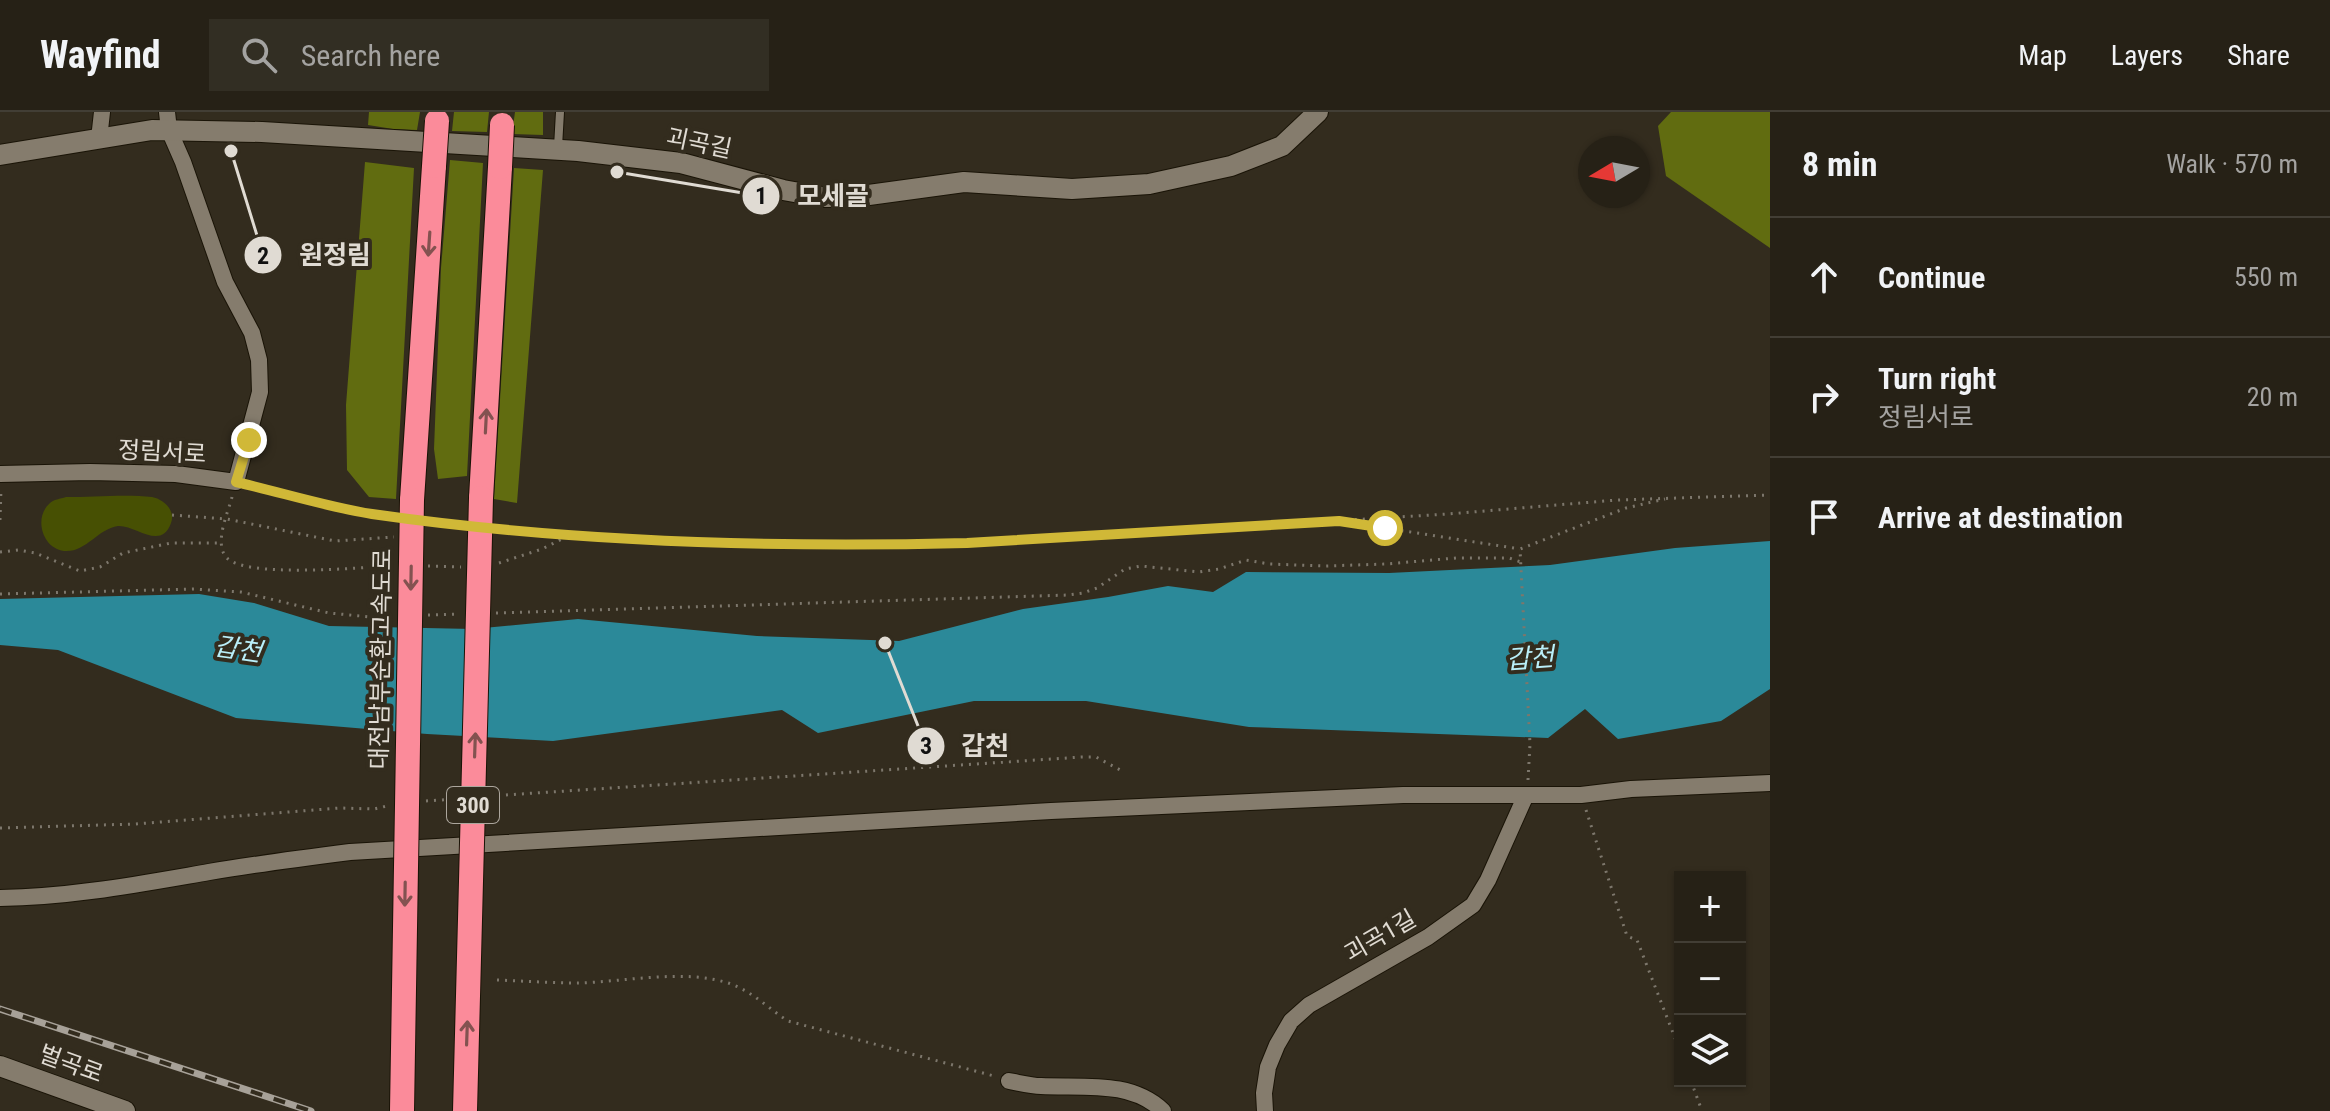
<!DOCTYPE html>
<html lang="en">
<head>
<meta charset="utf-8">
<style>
	:root { --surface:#262116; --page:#322e23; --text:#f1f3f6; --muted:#a4a3a1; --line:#423e35 }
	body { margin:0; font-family:"Roboto Condensed","Noto Sans KR",sans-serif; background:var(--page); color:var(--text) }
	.controls { position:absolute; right:24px; bottom:24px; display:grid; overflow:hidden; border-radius:0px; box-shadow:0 2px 6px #0004 }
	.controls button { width:72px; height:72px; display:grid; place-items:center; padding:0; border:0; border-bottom:2px solid var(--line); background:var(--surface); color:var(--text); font:40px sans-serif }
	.compass { position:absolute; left:1578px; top:24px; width:72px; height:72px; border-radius:50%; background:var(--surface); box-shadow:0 2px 6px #0004; rotate:260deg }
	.stop { position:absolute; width:24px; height:24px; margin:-18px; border:6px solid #d0b837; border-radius:50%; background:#fff }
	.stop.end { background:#d0b837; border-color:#fff; box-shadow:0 2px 8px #0008 }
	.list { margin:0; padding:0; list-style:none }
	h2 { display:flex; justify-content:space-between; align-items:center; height:104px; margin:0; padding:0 32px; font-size:34px }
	h2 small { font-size:26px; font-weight:400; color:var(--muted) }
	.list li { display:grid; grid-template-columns:52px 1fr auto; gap:24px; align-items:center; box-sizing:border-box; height:120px; padding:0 32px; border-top:2px solid var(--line) }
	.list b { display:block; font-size:30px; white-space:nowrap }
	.list p { margin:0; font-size:26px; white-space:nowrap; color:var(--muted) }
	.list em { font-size:26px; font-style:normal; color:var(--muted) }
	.icon { flex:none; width:44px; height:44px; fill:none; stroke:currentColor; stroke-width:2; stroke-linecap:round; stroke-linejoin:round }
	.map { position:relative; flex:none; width:1770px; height:999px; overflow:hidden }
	header { display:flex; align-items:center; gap:48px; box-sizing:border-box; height:112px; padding:0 40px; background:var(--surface); border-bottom:2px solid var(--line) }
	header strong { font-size:38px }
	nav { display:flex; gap:44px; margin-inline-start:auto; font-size:28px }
	.search { width:560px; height:72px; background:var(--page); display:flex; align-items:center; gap:20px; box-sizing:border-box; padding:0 28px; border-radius:0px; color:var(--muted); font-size:30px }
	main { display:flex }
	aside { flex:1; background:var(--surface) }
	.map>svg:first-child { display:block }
	.green { fill:#475003 }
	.forest { fill:#616c10 }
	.water { fill:#2b8999 }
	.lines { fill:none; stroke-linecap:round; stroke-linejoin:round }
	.service-casing { stroke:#1a1407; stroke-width:10 }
	.minor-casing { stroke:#1a1407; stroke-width:18 }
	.tertiary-casing { stroke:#1a1407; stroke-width:22 }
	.motorway-casing { stroke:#1a1407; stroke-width:26 }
	.path { stroke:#7d776c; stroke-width:3; stroke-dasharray:2 6; stroke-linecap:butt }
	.service { stroke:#857c6d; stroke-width:8 }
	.minor { stroke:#857c6d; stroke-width:16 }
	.tertiary { stroke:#857c6d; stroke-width:20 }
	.motorway { stroke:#fb8b9a; stroke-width:24 }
	.rail-casing { stroke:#a7a198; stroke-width:7 }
	.rail { stroke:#332c1e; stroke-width:4; stroke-dasharray:12; stroke-linecap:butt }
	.motorway-bridge-casing { stroke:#1a1407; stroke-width:26; stroke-linecap:butt }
	.motorway-bridge { stroke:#fb8b9a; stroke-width:24 }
	.oneway { stroke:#835250 }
	.route { stroke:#d0b837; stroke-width:10 }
	.labels { text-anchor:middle; stroke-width:8; stroke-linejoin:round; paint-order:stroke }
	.shield { fill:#332c1e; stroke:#aca69d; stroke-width:2 }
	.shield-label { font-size:22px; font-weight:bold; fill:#e0dbd3 }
	.street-label { font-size:24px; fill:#e0dbd3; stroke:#332c1e }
	.water-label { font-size:26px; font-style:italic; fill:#baeff9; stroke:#332c1e }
	.leader { fill:none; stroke:#e0dbd3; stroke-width:3 }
	.callout-dot { fill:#e0dbd3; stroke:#332c1e; stroke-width:3 }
	.mark-label { font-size:24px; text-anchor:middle; font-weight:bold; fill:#111 }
	.callout-label { font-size:26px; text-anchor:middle; font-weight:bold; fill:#e0dbd3; stroke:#332c1e; stroke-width:8; stroke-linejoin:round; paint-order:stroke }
</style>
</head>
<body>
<header>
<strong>Wayfind</strong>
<div class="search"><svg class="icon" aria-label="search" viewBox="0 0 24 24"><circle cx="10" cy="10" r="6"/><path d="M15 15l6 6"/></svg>Search here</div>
<nav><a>Map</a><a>Layers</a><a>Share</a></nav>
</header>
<main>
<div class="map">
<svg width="1770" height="999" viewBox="0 0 1770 999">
	<rect width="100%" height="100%" fill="#332c1e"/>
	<path class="green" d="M66,385C92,385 128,382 152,385C163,387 176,398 171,411C161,439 136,413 118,414C97,417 86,441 64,439C42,436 34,406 49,392C54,387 60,387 66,385Z"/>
	<path class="forest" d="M369,0H420L417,18L393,17L368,13Z
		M454,0H489L487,20L452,19Z
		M515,0H543V23L512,22Z
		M1671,0H1770V136L1666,64L1658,14Z
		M450,48L483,51L467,364L438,367L434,337L441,156Z
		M365,50L414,56L396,387L369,385L347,358L346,293Z
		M514,56L543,58L517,391L494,387Z"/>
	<path class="water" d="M1770,429V577L1721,609L1618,627L1585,597L1548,626L1249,615L1086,589H974L818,621L782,598L553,629L427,622L236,606L58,538L0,533V487L199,482L254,491L329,514L473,517L578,507L757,524L899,529L1023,497L1108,485L1168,474L1213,480L1246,460L1389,461L1550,453L1675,436Z"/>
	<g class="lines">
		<g class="service-casing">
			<path id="service" d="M558,35L560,0"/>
		</g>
		<g class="minor-casing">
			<path id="minor" d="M99,27L102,0
				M0,362L90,360L176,362L236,370L260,280L259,248L252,221L225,170L183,50L169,18L167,0
				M0,786C71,785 139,772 209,760C256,752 303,746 350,740L1051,699L1403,683H1581L1631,677L1770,671
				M1009,969C1020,971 1031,974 1041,974C1083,976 1131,968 1163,999
				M1265,999L1264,981L1268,955L1277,933L1291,909L1309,893L1428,825L1473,793L1488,768L1525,685"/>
		</g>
		<g class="tertiary-casing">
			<path id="tertiary" d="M0,43L152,18L262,20L578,39L681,51L783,78L822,85H854L964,70L1072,77L1149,72L1231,54L1282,34L1318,0
				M0,954L125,999"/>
		</g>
		<g class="motorway-casing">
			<path id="motorway" d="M481,386L500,55
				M412,388L434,54"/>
		</g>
		<path class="path" d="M248,373L370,402L393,404
			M232,385C228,401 214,430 226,445C244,467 362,455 393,454
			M172,403L227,407L335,429L394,425
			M0,408L1,376
			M428,408L461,412
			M1346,410L1520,437
			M500,416C592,426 684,429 776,430C840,431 903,432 967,431L1448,402L1617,388L1770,383
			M0,440L19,438L35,441L80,459L100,455L123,441L171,431H219
			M499,451L542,437L568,424
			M428,454L461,455
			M0,482L194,477L241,480L329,501L371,505L392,504
			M496,501L1068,483L1083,481L1097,476L1125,457L1141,454L1199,460L1219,457L1246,448L1269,452L1325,454L1386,452L1456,446H1509L1521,450
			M428,503L460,502
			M1528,668L1530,632L1520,437L1626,396L1665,387
			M490,684L1082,645H1096L1124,660
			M426,689L455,687
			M1586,698L1627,824L1637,828L1680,939
			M0,716L135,712L340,696L374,697L387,694
			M497,868C524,869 551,871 577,871C625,870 686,856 731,872C753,880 769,897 788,909L994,964
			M1691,969L1702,999"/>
		<use href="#service" class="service"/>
		<use href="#minor" class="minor"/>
		<use href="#tertiary" class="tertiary"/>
		<use href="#motorway" class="motorway"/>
		<g class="rail-casing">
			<path id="rail" d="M0,897L311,999"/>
		</g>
		<use href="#rail" class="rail"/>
		<g class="motorway-bridge-casing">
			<path id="motorway-bridge" d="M434,54L437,9
				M500,55L502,13
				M402,999L412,388
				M465,999L481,386"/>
		</g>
		<use href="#motorway-bridge" class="motorway-bridge"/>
	</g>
	<defs><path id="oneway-shaft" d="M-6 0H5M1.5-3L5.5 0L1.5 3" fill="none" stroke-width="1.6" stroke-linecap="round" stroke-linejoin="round" transform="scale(2)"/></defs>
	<g class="oneway">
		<use href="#oneway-shaft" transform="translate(429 132) rotate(94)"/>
		<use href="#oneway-shaft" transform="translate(486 309) rotate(-87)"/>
		<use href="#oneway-shaft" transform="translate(411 466) rotate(91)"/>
		<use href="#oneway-shaft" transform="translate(475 633) rotate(-88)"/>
		<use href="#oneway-shaft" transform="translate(405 782) rotate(91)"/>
		<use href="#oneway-shaft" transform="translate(467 921) rotate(-88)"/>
	</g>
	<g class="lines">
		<path class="route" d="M249,328L236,370C280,380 328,395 372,402C567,430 771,436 967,431L1339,409L1385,416"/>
	</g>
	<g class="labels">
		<rect class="shield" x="447" y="675" width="52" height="36" rx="6"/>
		<g class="shield-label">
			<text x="473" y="701">300</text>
		</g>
		<g class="street-label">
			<text transform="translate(699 31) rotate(12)" y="8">괴곡길</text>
			<text transform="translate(162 340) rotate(3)" y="8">정림서로</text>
			<text transform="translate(381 547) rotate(-89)" y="8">대전남부순환고속도로</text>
			<text transform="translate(1380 824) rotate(-30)" y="8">괴곡1길</text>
			<text transform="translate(71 952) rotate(20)" y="8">벌곡로</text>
		</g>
		<g class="water-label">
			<text transform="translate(238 537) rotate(8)" y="9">갑천</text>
			<text transform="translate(1530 546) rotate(-4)" y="9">갑천</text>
		</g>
	</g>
	<path class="leader" d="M617 60L761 84M231 39L263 143M885 531L926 634"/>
	<g class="callout-dot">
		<circle cx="617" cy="60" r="8"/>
		<circle cx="231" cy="39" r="8"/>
		<circle cx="885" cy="531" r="8"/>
		<circle cx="761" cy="84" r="20"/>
		<circle cx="263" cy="143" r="20"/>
		<circle cx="926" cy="634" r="20"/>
	</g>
	<g class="mark-label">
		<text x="761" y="92">1</text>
		<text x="263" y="152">2</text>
		<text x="926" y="642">3</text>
	</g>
	<g class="callout-label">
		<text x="833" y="93">모세골</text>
		<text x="335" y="152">원정림</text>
		<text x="985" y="643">갑천</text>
	</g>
</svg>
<div class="controls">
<button>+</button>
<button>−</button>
<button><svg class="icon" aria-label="layers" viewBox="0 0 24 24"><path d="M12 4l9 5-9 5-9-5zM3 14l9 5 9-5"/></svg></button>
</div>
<svg class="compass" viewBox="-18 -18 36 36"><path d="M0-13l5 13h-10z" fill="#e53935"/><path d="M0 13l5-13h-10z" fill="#a4a3a1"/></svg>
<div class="stop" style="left:1385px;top:416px"></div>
<div class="stop end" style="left:249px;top:328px"></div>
</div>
<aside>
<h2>8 min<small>Walk · 570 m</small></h2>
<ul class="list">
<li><svg class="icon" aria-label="ahead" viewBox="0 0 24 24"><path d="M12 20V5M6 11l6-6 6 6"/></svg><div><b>Continue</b></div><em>550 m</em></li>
<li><svg class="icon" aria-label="right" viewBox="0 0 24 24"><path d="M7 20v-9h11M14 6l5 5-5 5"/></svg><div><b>Turn right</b><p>정림서로</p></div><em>20 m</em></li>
<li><svg class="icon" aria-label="arrive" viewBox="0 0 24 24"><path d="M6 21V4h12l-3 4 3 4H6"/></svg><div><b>Arrive at destination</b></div></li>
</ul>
</aside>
</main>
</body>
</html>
